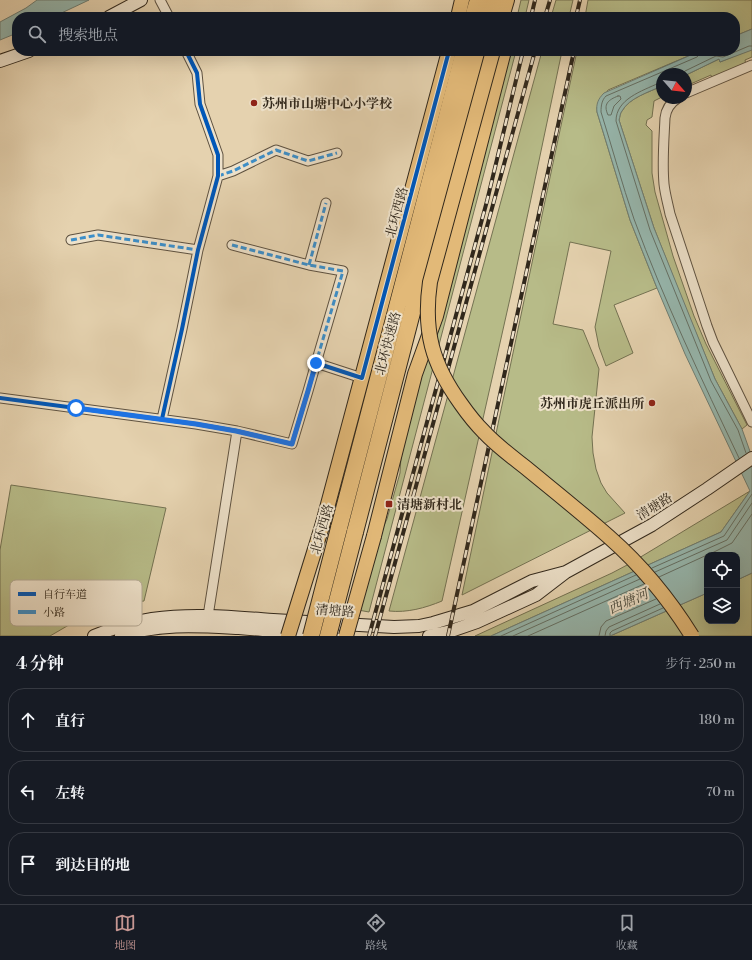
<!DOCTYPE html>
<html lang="zh">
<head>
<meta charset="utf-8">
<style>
	:root { --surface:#171b24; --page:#242831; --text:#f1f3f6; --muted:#9ea1a6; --line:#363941; --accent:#c59692 }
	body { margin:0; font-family:"Libre Bodoni","Noto Serif SC",serif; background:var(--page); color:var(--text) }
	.controls { position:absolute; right:12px; bottom:12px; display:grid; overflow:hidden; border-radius:8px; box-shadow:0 4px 16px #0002 }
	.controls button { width:36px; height:36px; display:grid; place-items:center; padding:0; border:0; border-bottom:1px solid var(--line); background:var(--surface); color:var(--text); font:20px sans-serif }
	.compass { position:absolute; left:656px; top:68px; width:36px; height:36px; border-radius:50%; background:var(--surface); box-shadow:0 4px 16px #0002; rotate:118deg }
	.stop { position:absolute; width:12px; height:12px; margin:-9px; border:3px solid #1a73e8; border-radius:50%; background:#fff }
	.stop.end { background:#1a73e8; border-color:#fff; box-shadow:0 1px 4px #0008 }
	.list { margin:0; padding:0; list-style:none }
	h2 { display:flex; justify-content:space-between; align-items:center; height:52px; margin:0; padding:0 16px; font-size:17px }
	h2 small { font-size:13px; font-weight:400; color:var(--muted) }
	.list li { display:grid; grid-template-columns:26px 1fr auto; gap:12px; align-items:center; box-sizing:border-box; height:64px; margin:0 8px 8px; padding:0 8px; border:1px solid var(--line); border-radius:16px }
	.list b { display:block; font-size:15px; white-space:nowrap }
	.list em { font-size:13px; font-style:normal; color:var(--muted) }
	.icon { flex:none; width:22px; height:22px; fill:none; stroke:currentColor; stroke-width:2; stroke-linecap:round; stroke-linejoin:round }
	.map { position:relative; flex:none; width:752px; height:636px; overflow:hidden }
	.search { position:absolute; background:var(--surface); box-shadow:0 4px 16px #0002; left:12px; right:12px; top:12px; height:44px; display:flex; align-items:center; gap:10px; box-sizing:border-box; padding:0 14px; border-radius:16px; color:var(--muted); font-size:15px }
	.sheet { height:268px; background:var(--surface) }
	nav { display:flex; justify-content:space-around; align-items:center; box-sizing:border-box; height:56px; border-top:1px solid var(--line); background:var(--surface); font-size:11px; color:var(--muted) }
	nav a { display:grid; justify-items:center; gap:2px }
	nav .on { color:var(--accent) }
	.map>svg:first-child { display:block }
	.green { fill:#b7bb88; stroke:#747252 }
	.water { fill:#96b7ae; stroke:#6e7e74 }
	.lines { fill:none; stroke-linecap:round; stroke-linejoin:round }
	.shore { stroke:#647065; stroke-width:1 }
	.street-casing { stroke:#5e5241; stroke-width:11 }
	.secondary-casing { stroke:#31281c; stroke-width:14 }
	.primary-casing { stroke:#31281c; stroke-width:16 }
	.highway-casing { stroke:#31281c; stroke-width:18 }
	.street { stroke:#eee2cb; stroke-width:9 }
	.secondary { stroke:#eee2cb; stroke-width:12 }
	.primary { stroke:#e2b978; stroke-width:14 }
	.highway { stroke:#e2b978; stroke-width:16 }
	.rail-casing { stroke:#31281c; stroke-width:4 }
	.rail { stroke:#eee2cb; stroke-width:2.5; stroke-dasharray:8; stroke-linecap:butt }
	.primary-bridge-casing { stroke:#31281c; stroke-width:16; stroke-linecap:butt }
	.highway-bridge-casing { stroke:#31281c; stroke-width:18; stroke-linecap:butt }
	.primary-bridge { stroke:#e2b978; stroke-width:14 }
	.highway-bridge { stroke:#e2b978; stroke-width:16 }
	.quiet { stroke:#3c8fca; stroke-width:3; stroke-dasharray:6 3; stroke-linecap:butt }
	.cycleway-casing { stroke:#eee2cb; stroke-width:6 }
	.cycleway { stroke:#0057b8; stroke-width:4 }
	.route { stroke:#1a73e8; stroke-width:5 }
	.poi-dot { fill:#8f2418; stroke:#eee2cb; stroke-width:1.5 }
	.labels { text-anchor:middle; stroke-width:4; stroke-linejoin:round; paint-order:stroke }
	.poi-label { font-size:13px; font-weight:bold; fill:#31281c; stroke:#eee2cb; text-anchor:start }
	.street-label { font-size:13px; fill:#31281c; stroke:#eee2cb }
	.water-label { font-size:14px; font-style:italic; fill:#4a4c40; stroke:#eee2cb }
	.key { fill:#eee2cb; stroke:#b5aa96; stroke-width:1 }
	.key-label { font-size:11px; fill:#31281c }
</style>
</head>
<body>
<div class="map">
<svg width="752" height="636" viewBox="0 0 752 636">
	<rect width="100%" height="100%" fill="#e5d2af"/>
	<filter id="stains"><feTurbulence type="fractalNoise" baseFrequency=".005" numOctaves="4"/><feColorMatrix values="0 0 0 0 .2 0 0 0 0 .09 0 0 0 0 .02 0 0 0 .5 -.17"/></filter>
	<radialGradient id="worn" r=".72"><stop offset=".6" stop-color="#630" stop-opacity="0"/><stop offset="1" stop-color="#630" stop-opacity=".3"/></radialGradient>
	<path class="green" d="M521,0H529L525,17H517Z
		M556,0H573L569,17H551Z
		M588,0H752V29L735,36V17H585Z
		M752,49V57L745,60L746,65L712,80L711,75L686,86V75L719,59L720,62Z
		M508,51H516L369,612L358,610L378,538L387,519L400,473L402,441Z
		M542,51H562L511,294L442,601C425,608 407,613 389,611Z
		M577,51H700L608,90L597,107V112L630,220L657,288L614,305L633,353L606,366L599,347L595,327L611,251L570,242L553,324L583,330L599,369L592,437L593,453L596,469L601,483L607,493L625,513L462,595L556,149Z
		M662,86V97L654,101L652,117L647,120L646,125L652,131V173L655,192L673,256L694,316L706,344L747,425L742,429L715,379L682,299L654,228L619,120C620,117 620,113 622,111C629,98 649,92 662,86Z
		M11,485L166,508L144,601L118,604L106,607L86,615L50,636H0V550Z
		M750,491L721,532L491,636H475L612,573L629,564Z
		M752,573V636H610L707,593V621H737V580Z"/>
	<path class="water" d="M37,0H89L53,17H17V33L0,40V22L26,8Z
		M752,29V50L720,62L719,59L686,75L662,74V86C649,92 629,98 622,111C620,113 620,117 619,120L654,228L715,379L742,429L752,457V573L737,580V555H707V593L610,636H491L721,532L750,491L685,354L657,288L630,220L597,112C596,104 598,99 604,93L700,51H735V36Z"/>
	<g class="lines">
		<path class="shore" d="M700,51V54L697,57L606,96C602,100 601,105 601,112C612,147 622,184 634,219C664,301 702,380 739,458
			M682,74L685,71L716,56L723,57L749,46H752
			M662,83H659C642,91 616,99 616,121L650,230L711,381L738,430L746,453
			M618,96H620L621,99L614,106L611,115H608C603,104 608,100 618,96Z
			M708,555L732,543L752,514
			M652,568L724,536L752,494
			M655,572L727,540L752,503
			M659,577L707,555
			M501,636L636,575
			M513,636L640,579
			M528,636L644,584
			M599,636L601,627L606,621L656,599
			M605,636L606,631L609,627L660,604
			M610,636V633L612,631L663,608"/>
		<g class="street-casing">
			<path id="street" d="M160,0L169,17
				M686,93L752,65
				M678,98C670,103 666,109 665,118C664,140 662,162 664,184C665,194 668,204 670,214L707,326L713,342L752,422
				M218,176L233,171L276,150L308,161L337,153
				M71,240L98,235L198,250
				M232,245L309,265L343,271L316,363
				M309,265L326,203
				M0,398L196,424L237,431L292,444L308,391L316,363L362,378
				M162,419L182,329L198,250L218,176V155L200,104L197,73L186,51
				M208,616L237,431"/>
		</g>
		<g class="secondary-casing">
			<path id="secondary" d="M109,17L141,0
				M0,61L29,51
				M94,636C113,628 132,622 152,619C192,613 233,617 273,620C314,622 354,625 394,627L419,626L433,623L473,611L532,581L566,572
				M121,636C159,623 199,626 239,628C272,631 305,633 337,636
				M429,636L451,631L477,622L536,595L566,572L652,525L707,489L752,458"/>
		</g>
		<g class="primary-casing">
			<path id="primary" d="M458,17L462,0
				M502,17L507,0
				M323,523L449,51
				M374,536L415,374L436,316L504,51"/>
		</g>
		<g class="highway-casing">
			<path id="highway" d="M473,17L478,0
				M489,17L493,0
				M339,528L464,51
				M355,532L480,51"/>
		</g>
		<use href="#street" class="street"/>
		<use href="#secondary" class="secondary"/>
		<use href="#primary" class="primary"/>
		<use href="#highway" class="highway"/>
		<g class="rail-casing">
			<path id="rail" d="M531,17L535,0
				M545,17L550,0
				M576,17L580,0
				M369,636L487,201L523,51
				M375,636L535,51
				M448,636L574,51"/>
		</g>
		<use href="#rail" class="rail"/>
		<g class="primary-bridge-casing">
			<path id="primary-bridge" d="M493,51L430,282C423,331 432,364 461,404C468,414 475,423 484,432C496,445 511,456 525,467C553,490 582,513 609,537C642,566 669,599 692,636
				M288,636L316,546L323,523
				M346,636L374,536"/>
		</g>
		<g class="highway-bridge-casing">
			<path id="highway-bridge" d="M311,636L339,528
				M328,636L355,532"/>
		</g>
		<use href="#primary-bridge" class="primary-bridge"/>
		<use href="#highway-bridge" class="highway-bridge"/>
		<path class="quiet" d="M218,176L233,171L276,150L308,161L337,153
			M71,240L98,235L198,250
			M232,245L309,265L343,271L316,363
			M309,265L326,203"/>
		<g class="cycleway-casing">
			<path id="cycleway" d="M0,398L196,424L237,431L292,444L308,391L316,363L362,378L449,51
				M162,419L182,329L198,250L218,176V155L200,104L197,73L186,51"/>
		</g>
		<use href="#cycleway" class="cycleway"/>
	</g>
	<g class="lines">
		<path class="route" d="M76,408L196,424L236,431L292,444L308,391L316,363"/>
	</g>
	<g class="poi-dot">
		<circle cx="254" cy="103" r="4"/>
		<circle cx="652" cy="403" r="4"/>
		<rect x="385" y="500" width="8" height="8" rx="2"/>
	</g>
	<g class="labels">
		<g class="poi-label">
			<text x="262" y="108">苏州市山塘中心小学校</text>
			<text x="644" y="408" text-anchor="end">苏州市虎丘派出所</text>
			<text x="397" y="509">清塘新村北</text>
		</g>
		<g class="street-label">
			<text transform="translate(396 212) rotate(-75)" y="5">北环西路</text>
			<text transform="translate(387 343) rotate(-75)" y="5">北环快速路</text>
			<text transform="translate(654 506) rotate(-32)" y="5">清塘路</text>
			<text transform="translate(321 529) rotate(-74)" y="5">北环西路</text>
			<text transform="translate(335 610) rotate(4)" y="5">清塘路</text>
		</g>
		<g class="water-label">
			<text transform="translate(628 601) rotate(-24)" y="5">西塘河</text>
		</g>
	</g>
	<rect x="10" y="580" width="132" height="46" rx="6" class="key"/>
	<rect x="18" y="592" width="18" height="4" fill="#0057b8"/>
	<rect x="18" y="610" width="18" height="4" fill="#3c8fca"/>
	<g class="key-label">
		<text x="43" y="598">自行车道</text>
		<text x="43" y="616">小路</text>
	</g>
	<rect width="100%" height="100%" filter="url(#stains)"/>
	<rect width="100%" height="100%" fill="url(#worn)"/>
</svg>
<div class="controls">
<button><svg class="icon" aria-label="locate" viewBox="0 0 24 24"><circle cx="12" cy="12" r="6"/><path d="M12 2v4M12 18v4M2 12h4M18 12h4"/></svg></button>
<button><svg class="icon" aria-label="layers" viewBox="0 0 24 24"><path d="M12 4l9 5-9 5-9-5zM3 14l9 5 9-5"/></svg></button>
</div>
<svg class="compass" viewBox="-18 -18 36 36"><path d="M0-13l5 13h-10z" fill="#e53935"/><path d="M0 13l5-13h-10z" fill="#9ea1a6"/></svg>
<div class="stop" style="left:76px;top:408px"></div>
<div class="stop end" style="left:316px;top:363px"></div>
<div class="search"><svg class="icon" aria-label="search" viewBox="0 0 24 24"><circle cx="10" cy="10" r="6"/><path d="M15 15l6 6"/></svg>搜索地点</div>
</div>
<section class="sheet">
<h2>4 分钟<small>步行 · 250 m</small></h2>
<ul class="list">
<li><svg class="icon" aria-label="ahead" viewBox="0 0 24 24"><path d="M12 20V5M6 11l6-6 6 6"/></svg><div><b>直行</b></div><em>180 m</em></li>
<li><svg class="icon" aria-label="left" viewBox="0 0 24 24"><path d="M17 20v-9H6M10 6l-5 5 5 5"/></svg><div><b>左转</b></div><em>70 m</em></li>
<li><svg class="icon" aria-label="arrive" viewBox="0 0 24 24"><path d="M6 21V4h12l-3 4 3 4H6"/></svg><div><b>到达目的地</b></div></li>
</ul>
</section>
<nav>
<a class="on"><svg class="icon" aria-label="map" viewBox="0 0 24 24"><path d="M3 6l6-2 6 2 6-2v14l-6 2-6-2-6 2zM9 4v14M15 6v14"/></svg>地图</a>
<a><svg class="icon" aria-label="directions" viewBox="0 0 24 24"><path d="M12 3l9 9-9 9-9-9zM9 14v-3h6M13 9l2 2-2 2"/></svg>路线</a>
<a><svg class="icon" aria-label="saved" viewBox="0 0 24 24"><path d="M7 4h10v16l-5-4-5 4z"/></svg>收藏</a>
</nav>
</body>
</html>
